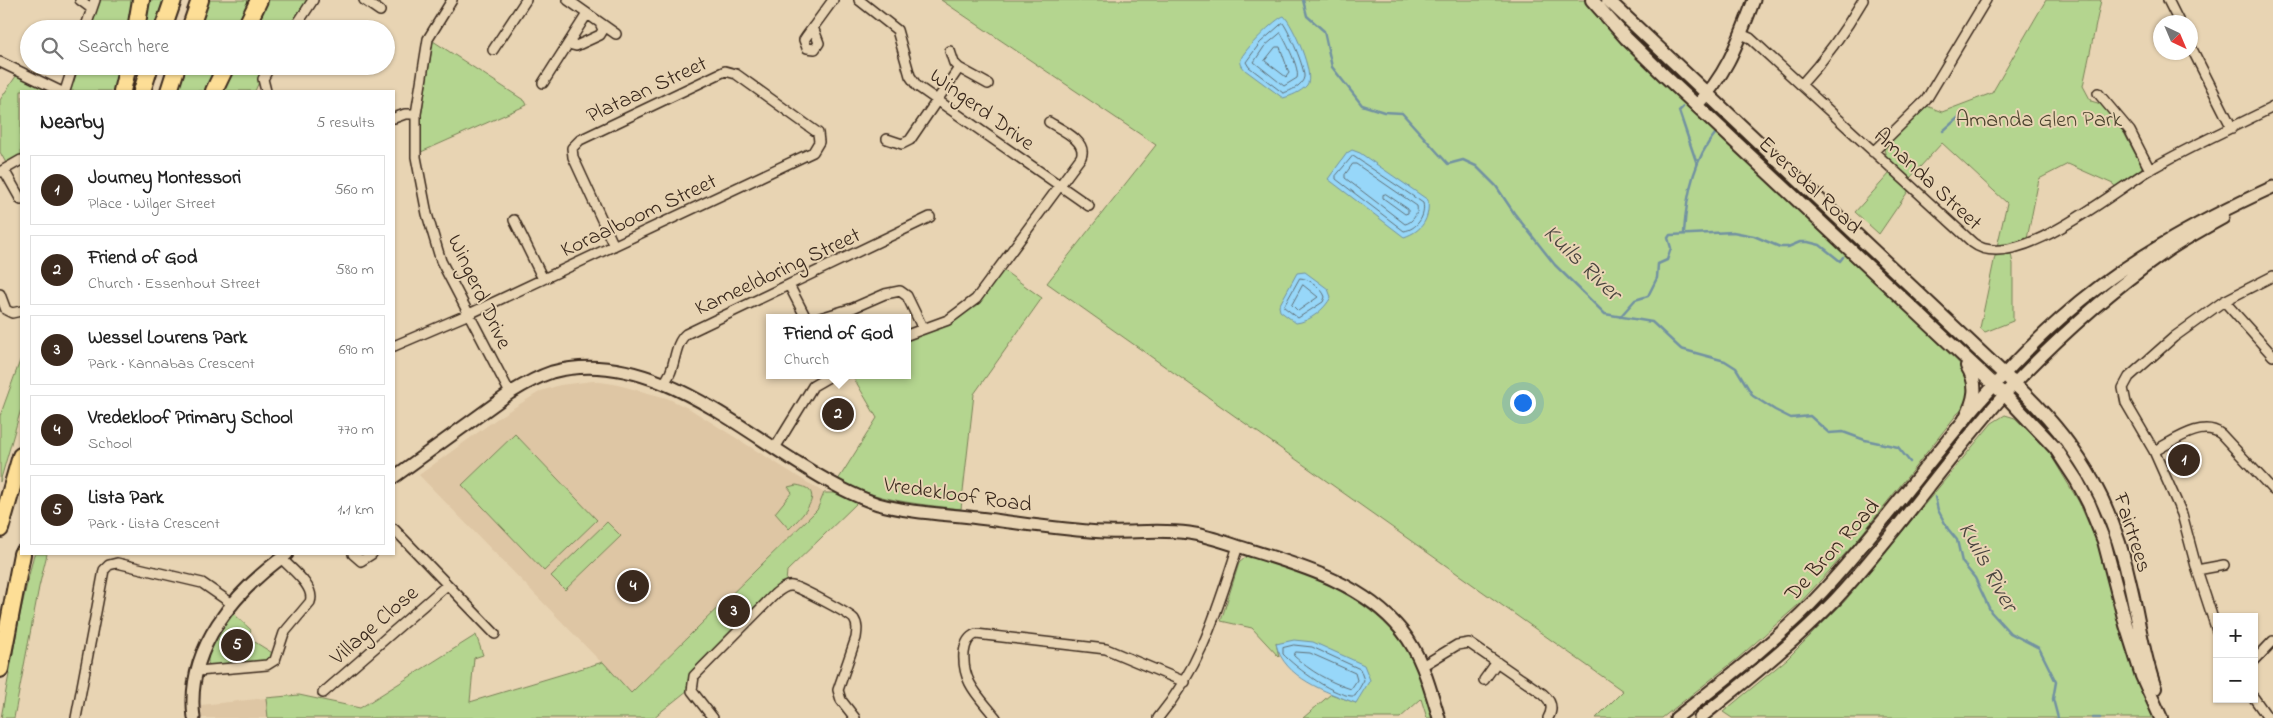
<!DOCTYPE html>
<html lang="en">
<head>
<meta charset="utf-8">
<style>
	:root { --surface:#fff; --page:#f2f2f2; --text:#222; --muted:#767676; --line:#e0e0e0; --accent:#3b2a1e }
	body { margin:0; font-family:"Indie Flower",sans-serif; background:var(--page); color:var(--text) }
	.controls { position:absolute; right:15px; bottom:15px; display:grid; overflow:hidden; border-radius:0px; box-shadow:0 1px 4px #0004 }
	.controls button { width:45px; height:45px; display:grid; place-items:center; padding:0; border:0; border-bottom:1px solid var(--line); background:var(--surface); color:var(--text); font:25px sans-serif }
	.compass { position:absolute; left:2153px; top:15px; width:45px; height:45px; border-radius:50%; background:var(--surface); box-shadow:0 1px 4px #0004; rotate:136deg }
	.you { position:absolute; left:1522px; top:402px; width:18px; height:18px; margin:-12px; border:4px solid #fff; border-radius:50%; background:#1a73e8; box-shadow:0 0 0 8px #1a73e833 }
	.badge { display:grid; place-items:center; width:32px; height:32px; border-radius:50%; background:var(--accent); color:#fff; font-size:16px; font-weight:700 }
	.pin { position:absolute; translate:-50% -50%; border:2px solid #fff; box-shadow:0 1px 5px #0006 }
	.popup { position:absolute; left:766px; top:314px; width:145px; height:65px; box-sizing:border-box; display:grid; place-content:center; border-radius:0px; background:var(--surface); filter:drop-shadow(0 1px 4px #0005); font-size:16px; white-space:nowrap; color:var(--muted) }
	.popup b { font-size:19px; color:var(--text) }
	.popup::after { content:''; position:absolute; left:50%; top:100%; margin-left:-10px; border:10px solid transparent; border-top-color:var(--surface) }
	.list { margin:0; padding:0; list-style:none }
	h2 { display:flex; justify-content:space-between; align-items:center; height:65px; margin:0; padding:0 20px; font-size:21px }
	h2 small { font-size:16px; font-weight:400; color:var(--muted) }
	.list li { display:grid; grid-template-columns:32px 1fr auto; gap:15px; align-items:center; box-sizing:border-box; height:70px; margin:0 10px 10px; padding:0 10px; border:1px solid var(--line); border-radius:0px }
	.list b { display:block; font-size:19px; white-space:nowrap }
	.list p { margin:0; font-size:16px; white-space:nowrap; color:var(--muted) }
	.list em { font-size:16px; font-style:normal; color:var(--muted) }
	.icon { flex:none; width:28px; height:28px; fill:none; stroke:currentColor; stroke-width:2; stroke-linecap:round; stroke-linejoin:round }
	.map { position:relative; flex:none; width:2273px; height:718px; overflow:hidden }
	.search { position:absolute; background:var(--surface); box-shadow:0 1px 4px #0004; left:20px; top:20px; width:375px; height:55px; display:flex; align-items:center; gap:12px; box-sizing:border-box; padding:0 18px; border-radius:28px; color:var(--muted); font-size:19px }
	.panel { position:absolute; background:var(--surface); box-shadow:0 1px 4px #0004; left:20px; top:90px; width:375px; height:465px; border-radius:0px }
	.map>svg:first-child { display:block }
	.built { fill:#dec6a4 }
	.green { fill:#b4d58f; stroke:#788056 }
	.water { fill:#97d7f9; stroke:#7292a1 }
	.lines { fill:none; stroke-linecap:round; stroke-linejoin:round }
	.shore { stroke:#606f76; stroke-width:1 }
	.stream { stroke:#7292a1; stroke-width:2.5 }
	.minor-casing { stroke:#3b2a1e; stroke-width:12 }
	.tertiary-casing { stroke:#3b2a1e; stroke-width:15 }
	.secondary-casing { stroke:#3b2a1e; stroke-width:16 }
	.motorway-casing { stroke:#3b2a1e; stroke-width:20 }
	.minor { stroke:#e8d4b3; stroke-width:9 }
	.tertiary { stroke:#e8d4b3; stroke-width:11 }
	.secondary { stroke:#e8d4b3; stroke-width:12 }
	.motorway { stroke:#fdde96; stroke-width:16 }
	.labels { text-anchor:middle; stroke-width:4; stroke-linejoin:round; paint-order:stroke }
	.street-label { font-size:22px; fill:#3b2a1e; stroke:#e8d4b3 }
	.park-label { font-size:22px; fill:#4d442f; stroke:#e8d4b3 }
	.water-label { font-size:24px; font-style:italic; fill:#49443f; stroke:#e8d4b3 }
</style>
</head>
<body>
<div class="map">
<svg width="2273" height="718" viewBox="0 0 2273 718">
	<rect width="100%" height="100%" fill="#e8d4b3"/>
	<filter id="ink" filterUnits="userSpaceOnUse"><feTurbulence type="fractalNoise" baseFrequency=".02" numOctaves="2"/><feDisplacementMap in="SourceGraphic" scale="10" xChannelSelector="R" yChannelSelector="G"/><feConvolveMatrix kernelMatrix="1 2 1 2 8 2 1 2 1" color-interpolation-filters="sRGB"/></filter>
	<g filter="url(#ink)">
		<path class="built" d="M593,381L614,384L667,398L690,409L824,493L817,510L631,693L419,475L502,415L541,391L560,385Z
			M266,698L268,718H202L201,705Z"/>
		<path class="green" d="M100,0H136L130,29H90Z
			M142,0H165L155,29H137Z
			M208,0H254L239,29H199Z
			M268,0H308L290,29H254Z
			M941,0H1590L1968,372L1971,389L1965,404L1854,544L1798,605L1737,659L1662,718H1596L1623,691L1047,283L1156,145Z
			M2046,0H2101L2083,86L2091,101L2101,104L2122,129L2142,167L2141,170L2116,188L2113,184L2068,164L2039,179L2027,239L1997,247L2007,203L1942,143L1909,179L1886,157L1884,149L1927,106L1942,112L1992,93Z
			M433,41L525,101L527,105L421,152L420,123Z
			M77,66H122L116,91H69Z
			M186,66H220L208,91H177Z
			M235,66H266L255,91H223Z
			M16,76L51,91H21V155L6,163L0,152V100Z
			M1890,173L1909,190L1879,234L1855,212Z
			M2011,254L2013,264V321L1985,332L1980,328L1995,256Z
			M1003,270L1042,298L974,394L961,509C917,504 877,501 838,480L877,418L852,375H907V339C952,325 975,309 1003,270Z
			M21,358V409L0,482V416Z
			M2005,415L2015,418L2049,452L2079,502L2100,549L2113,602L2157,718H1732L1723,712L1787,659L1844,602L1992,423Z
			M515,434L597,520L544,571L462,485Z
			M796,485C830,490 800,518 789,529L775,513L792,492L788,487Z
			M824,493H836L858,502L787,571L786,582L777,587L694,668L688,680V690L653,718H268L266,698L299,695L360,708L476,635L483,655L474,658L470,702L603,662L631,693L817,510Z
			M607,522L621,536L565,590L551,576Z
			M34,554H47L39,587L14,718H1L20,614Z
			M1247,556C1267,559 1289,568 1308,576C1352,594 1393,620 1415,664C1423,681 1427,700 1433,718H1427L1421,699L1400,718H1303L1331,694L1356,703L1276,643L1279,657L1252,628L1221,621L1239,563Z
			M232,612L251,630L247,637L274,654L269,661L209,665C203,653 225,623 232,612Z"/>
		<path class="water" d="M1284,16C1293,25 1315,74 1307,85C1301,92 1291,96 1283,98L1245,70C1242,66 1240,64 1241,59C1243,51 1276,18 1284,16Z
			M1352,150L1360,153L1428,200C1430,219 1422,231 1404,237L1328,179L1347,153Z
			M1305,272L1328,289L1331,297C1325,309 1309,322 1296,323L1280,311L1279,306L1297,273Z
			M1294,640L1313,642L1364,665L1370,680L1356,703C1326,692 1284,678 1276,644Z"/>
		<g class="lines">
			<path class="shore" d="M1283,23C1289,31 1305,68 1304,77C1303,85 1291,91 1283,93L1249,67L1246,62L1260,43Z
				M1281,33C1286,43 1300,68 1297,78L1284,86L1254,62L1264,47Z
				M1276,47H1280L1289,73L1286,77L1265,61Z
				M1353,156L1423,203C1426,216 1417,229 1404,231L1336,179V176Z
				M1353,164H1356L1417,206C1419,213 1412,223 1405,224L1345,178V175Z
				M1386,194L1408,209V213L1405,214L1383,198V195Z
				M1300,278C1309,278 1323,289 1325,297L1323,302L1298,318L1284,307Z
				M1303,285L1318,297L1298,311L1292,305Z
				M1294,645L1312,647L1360,669L1364,680L1355,696C1336,698 1296,668 1283,654V648Z
				M1296,652L1310,653L1355,673L1357,680L1351,689C1329,682 1310,671 1294,656Z"/>
			<path class="stream" d="M1303,0L1307,16L1324,31L1332,67L1362,105L1384,112L1402,113L1448,164L1463,160L1476,166L1496,186L1514,213L1555,265L1605,314L1652,322L1681,349L1725,361L1736,368L1753,396L1775,410L1791,418L1810,416L1829,433L1843,432L1865,440L1898,447L1910,462
				M1683,107L1679,111L1697,164
				M1943,131L1959,117
				M1684,233C1686,199 1693,160 1715,134
				M1620,317L1635,300L1648,296L1657,278L1658,264L1667,260L1671,248L1668,238L1670,235L1733,232L1754,236L1780,247H1788L1800,242H1808L1820,245L1840,261L1843,257
				M1935,497L1938,510L1948,529L1957,540L1962,562L1975,578L1991,612L2010,633L2039,648L2056,682L2053,699L2058,718
				M2093,718H2100"/>
			<g class="minor-casing">
				<path id="minor" d="M80,0L92,9
					M364,0L380,11
					M452,0L428,39L416,114V157L427,214L441,261L510,393
					M568,0L616,34
					M859,0L897,30L910,76L917,86L1089,206
					M2168,0L2179,22
					M813,27L819,43L815,49L807,48L804,40L806,37L833,0
					M85,29L95,0
					M294,29L313,0
					M1741,34L1750,38L1973,243C2014,275 2114,191 2151,169C2190,146 2232,128 2273,107
					M571,39L572,45L576,46L600,35L603,30L600,23
					M2190,45L2232,128
					M493,50L526,0
					M950,51L954,63L959,68
					M0,62L60,91
					M543,83L587,14
					M1801,85C1826,58 1845,31 1863,0
					M65,91L73,66
					M266,91L263,79L270,66
					M2098,93L2130,131L2150,170
					M394,118L405,114H416
					M887,139L902,144L910,140L959,68L988,84
					M1873,152L1926,100L1986,0
					M4,170L21,200
					M0,172L21,160
					M514,220L543,279
					M789,285L806,318
					M0,294L6,310L12,313L21,311
					M2224,301L2273,356
					M820,318L853,308L885,294L900,291L907,296L923,329
					M907,335L948,320L976,299L1081,157C1088,141 1060,129 1049,122
					M394,346L469,314L813,152L819,142L818,133L736,74L725,71L580,140L572,148L573,157L614,246
					M663,383C677,371 672,346 686,334L930,217
					M775,448L813,386L832,375
					M2154,451C2173,442 2201,419 2221,434L2273,490
					M394,529L495,634
					M353,554L361,561L372,554
					M2197,570L2224,565
					M2217,631L2197,570L2182,514L2154,451L2126,403L2123,388L2129,377L2174,337L2224,301L2273,276
					M2254,661L2273,641
					M1422,666L1457,645L1469,643L1543,694C1551,701 1554,708 1548,718
					M198,671L267,665L275,660L284,633L310,602C316,587 290,568 281,558
					M1484,680L1497,662
					M323,693L447,585
					M2254,698L2268,718
					M76,718L104,570L109,565L117,563L202,583L231,603
					M713,718L692,691L694,676L775,594C780,590 785,585 792,586C799,587 850,614 854,619C858,625 857,631 856,638L838,690L841,700L855,718
					M996,718C979,696 962,683 964,653C965,644 968,637 976,634L1106,649L1185,682
					M1158,718C1202,665 1217,610 1238,546"/>
			</g>
			<g class="tertiary-casing">
				<path id="tertiary" d="M1697,105C1728,73 1738,41 1754,0
					M394,477L510,393C523,385 537,377 552,372C643,348 727,419 798,463C823,479 850,495 878,504C910,513 945,514 978,518C1020,523 1062,530 1104,532C1132,533 1161,529 1189,533C1210,536 1230,544 1250,550C1305,567 1364,584 1402,631C1422,656 1430,688 1439,718
					M194,718C185,649 235,591 287,554
					M1676,718C1727,678 1779,639 1823,591C1904,502 1970,399 2060,319C2123,262 2197,222 2273,187
					M1700,718C1747,680 1794,643 1836,599C1899,531 1951,452 2014,384C2060,336 2110,291 2164,253C2183,240 2203,229 2223,218"/>
			</g>
			<g class="secondary-casing">
				<path id="secondary" d="M1592,0L1626,38L1664,75L2005,395L2056,449L2077,481L2089,504L2104,541L2126,625L2142,676L2161,718
					M1608,0L2025,394C2083,451 2114,508 2131,588C2139,622 2143,656 2155,688
					M1965,419C1975,400 1979,385 1967,366"/>
			</g>
			<g class="motorway-casing">
				<path id="motorway" d="M136,29L141,0
					M163,29L173,0
					M190,29L200,0
					M245,29L259,0
					M122,91L128,66
					M142,91L150,66
					M169,91L177,66
					M214,91L226,66
					M0,529L21,456
					M0,669L22,554"/>
			</g>
			<use href="#minor" class="minor"/>
			<use href="#tertiary" class="tertiary"/>
			<use href="#secondary" class="secondary"/>
			<use href="#motorway" class="motorway"/>
		</g>
	</g>
	<g class="labels">
		<g class="street-label">
			<text transform="translate(646 88) rotate(-25)" y="8">Plataan Street</text>
			<text transform="translate(983 108) rotate(36)" y="8">Wingerd Drive</text>
			<text transform="translate(1929 178) rotate(43)" y="8">Amanda Street</text>
			<text transform="translate(1811 184) rotate(43)" y="8">Eversdal Road</text>
			<text transform="translate(638 214) rotate(-25)" y="8">Koraalboom Street</text>
			<text transform="translate(777 270) rotate(-25)" y="8">Kameeldoring Street</text>
			<text transform="translate(481 291) rotate(65)" y="8">Wingerd Drive</text>
			<text transform="translate(958 493) rotate(8)" y="8">Vredekloof Road</text>
			<text transform="translate(2134 532) rotate(72)" y="8">Fairtrees</text>
			<text transform="translate(1831 549) rotate(-48)" y="8">De Bron Road</text>
			<text transform="translate(373 624) rotate(-41)" y="8">Village Close</text>
		</g>
		<g class="park-label">
			<text x="2039" y="126">Amanda Glen Park</text>
		</g>
		<g class="water-label">
			<text transform="translate(1583 262) rotate(44)" y="8">Kuils River</text>
			<text transform="translate(1989 566) rotate(61)" y="8">Kuils River</text>
		</g>
	</g>
</svg>
<div class="controls">
<button>+</button>
<button>−</button>
</div>
<svg class="compass" viewBox="-18 -18 36 36"><path d="M0-13l5 13h-10z" fill="#e53935"/><path d="M0 13l5-13h-10z" fill="#767676"/></svg>
<div class="you"></div>
<div class="pin badge" style="left:2184px;top:460px">1</div>
<div class="pin badge" style="left:838px;top:414px">2</div>
<div class="popup"><b>Friend of God</b>Church</div>
<div class="pin badge" style="left:734px;top:611px">3</div>
<div class="pin badge" style="left:633px;top:586px">4</div>
<div class="pin badge" style="left:237px;top:645px">5</div>
<div class="search"><svg class="icon" aria-label="search" viewBox="0 0 24 24"><circle cx="10" cy="10" r="6"/><path d="M15 15l6 6"/></svg>Search here</div>
<section class="panel">
<h2>Nearby<small>5 results</small></h2>
<ul class="list">
<li><span class="badge">1</span><div><b>Journey Montessori</b><p>Place · Wilger Street</p></div><em>560 m</em></li>
<li><span class="badge">2</span><div><b>Friend of God</b><p>Church · Essenhout Street</p></div><em>580 m</em></li>
<li><span class="badge">3</span><div><b>Wessel Lourens Park</b><p>Park · Kannabas Crescent</p></div><em>690 m</em></li>
<li><span class="badge">4</span><div><b>Vredekloof Primary School</b><p>School</p></div><em>770 m</em></li>
<li><span class="badge">5</span><div><b>Lista Park</b><p>Park · Lista Crescent</p></div><em>1.1 km</em></li>
</ul>
</section>
</div>
</body>
</html>
